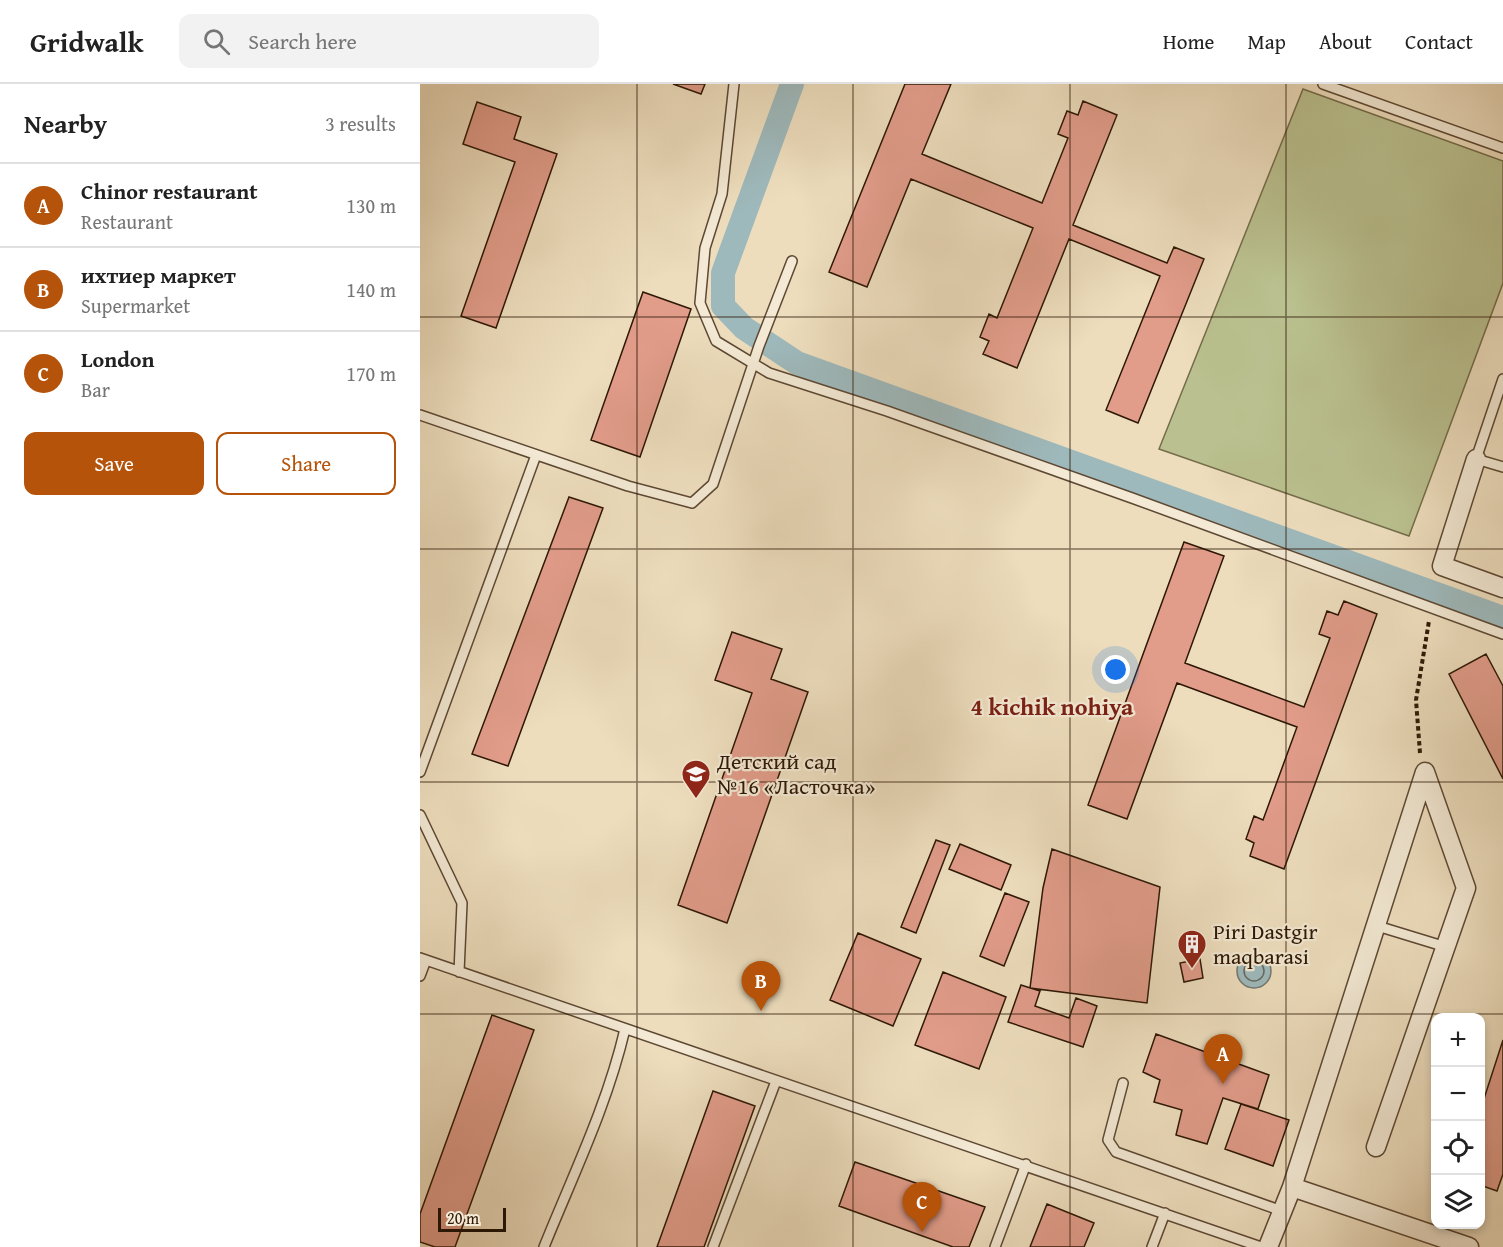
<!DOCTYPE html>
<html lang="en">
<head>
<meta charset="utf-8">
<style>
	:root { --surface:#fff; --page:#f2f2f2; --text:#222; --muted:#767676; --line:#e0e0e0; --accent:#b45309 }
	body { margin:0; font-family:"Gentium Book Plus",serif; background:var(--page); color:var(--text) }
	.controls { position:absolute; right:18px; bottom:18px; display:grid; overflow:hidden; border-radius:12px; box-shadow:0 3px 9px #0003 }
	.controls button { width:54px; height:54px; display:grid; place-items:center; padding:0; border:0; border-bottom:2px solid var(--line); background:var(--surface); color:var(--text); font:30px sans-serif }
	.scale { position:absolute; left:18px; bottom:15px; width:68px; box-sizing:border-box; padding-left:6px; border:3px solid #2d1705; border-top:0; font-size:16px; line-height:21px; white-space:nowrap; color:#2d1705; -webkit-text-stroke:4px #f3e9d4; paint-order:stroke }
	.you { position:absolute; left:696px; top:586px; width:21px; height:21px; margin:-15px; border:4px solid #fff; border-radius:50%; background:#1a73e8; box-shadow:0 0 0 9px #1a73e833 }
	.badge { display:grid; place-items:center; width:39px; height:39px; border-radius:50%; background:var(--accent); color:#fff; font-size:20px; font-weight:700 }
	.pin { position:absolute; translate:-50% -50px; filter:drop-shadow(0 2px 3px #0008) }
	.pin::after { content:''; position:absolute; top:32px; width:21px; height:18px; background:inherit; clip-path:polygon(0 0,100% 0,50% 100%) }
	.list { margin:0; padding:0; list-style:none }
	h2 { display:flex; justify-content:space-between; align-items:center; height:78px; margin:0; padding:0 24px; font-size:26px }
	h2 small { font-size:20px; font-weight:400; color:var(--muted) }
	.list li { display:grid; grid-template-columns:39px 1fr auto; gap:18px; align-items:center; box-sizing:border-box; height:84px; padding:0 24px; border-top:2px solid var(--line) }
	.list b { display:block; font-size:22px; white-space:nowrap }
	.list p { margin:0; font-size:20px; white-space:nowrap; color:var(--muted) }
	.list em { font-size:20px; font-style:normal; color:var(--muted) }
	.actions { display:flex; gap:12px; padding:18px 24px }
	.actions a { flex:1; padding:14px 0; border:2px solid var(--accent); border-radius:12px; text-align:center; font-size:21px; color:var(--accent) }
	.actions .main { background:var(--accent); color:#fff }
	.icon { flex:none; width:33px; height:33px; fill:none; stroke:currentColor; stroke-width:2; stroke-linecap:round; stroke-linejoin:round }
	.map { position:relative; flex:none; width:1083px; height:1163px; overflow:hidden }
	header { display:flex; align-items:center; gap:36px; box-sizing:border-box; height:84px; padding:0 30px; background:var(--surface); border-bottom:2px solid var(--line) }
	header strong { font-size:28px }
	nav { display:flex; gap:33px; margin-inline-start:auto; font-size:21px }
	.search { width:420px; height:54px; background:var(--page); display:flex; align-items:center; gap:15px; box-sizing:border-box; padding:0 21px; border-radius:12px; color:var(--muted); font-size:22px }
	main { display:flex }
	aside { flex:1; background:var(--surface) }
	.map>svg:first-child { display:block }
	.green { fill:#bac08f; stroke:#746c4a; stroke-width:1.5 }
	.water { fill:#9eb9bc; stroke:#717873; stroke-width:1.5 }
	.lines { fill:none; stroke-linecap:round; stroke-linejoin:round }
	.shore { stroke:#666860; stroke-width:1.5 }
	.canal { stroke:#9eb9bc; stroke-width:24 }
	.building { fill:#e19c8a; stroke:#2d1705; stroke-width:1.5 }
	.service-casing { stroke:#5d4833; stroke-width:12 }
	.minor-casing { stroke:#5d4833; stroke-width:21 }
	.path { stroke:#2d1705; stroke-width:4; stroke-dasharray:4.5 3; stroke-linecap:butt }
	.service { stroke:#f3e9d4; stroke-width:9 }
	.minor { stroke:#f3e9d4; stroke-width:18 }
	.grid { fill:none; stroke:#2d1705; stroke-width:1.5; stroke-opacity:0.55 }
	.labels { text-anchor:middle; stroke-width:4.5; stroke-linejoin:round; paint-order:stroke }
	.poi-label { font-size:22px; fill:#2d1705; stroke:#f3e9d4; text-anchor:start }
	.neighbourhood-label { font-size:24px; font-weight:bold; fill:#7a1f14; stroke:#f3e9d4 }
</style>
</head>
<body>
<header>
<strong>Gridwalk</strong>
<div class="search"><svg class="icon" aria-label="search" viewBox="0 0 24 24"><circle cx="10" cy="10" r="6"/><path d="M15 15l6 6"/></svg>Search here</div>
<nav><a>Home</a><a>Map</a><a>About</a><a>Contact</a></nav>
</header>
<main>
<aside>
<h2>Nearby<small>3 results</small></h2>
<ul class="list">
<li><span class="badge">A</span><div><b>Chinor restaurant</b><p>Restaurant</p></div><em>130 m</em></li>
<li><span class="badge">B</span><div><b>ихтиер маркет</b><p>Supermarket</p></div><em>140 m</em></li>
<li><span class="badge">C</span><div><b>London</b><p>Bar</p></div><em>170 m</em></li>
</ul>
<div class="actions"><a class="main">Save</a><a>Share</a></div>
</aside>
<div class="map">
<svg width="1083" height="1163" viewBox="0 0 1083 1163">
	<rect width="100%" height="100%" fill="#edddbd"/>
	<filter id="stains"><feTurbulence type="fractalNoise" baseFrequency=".00333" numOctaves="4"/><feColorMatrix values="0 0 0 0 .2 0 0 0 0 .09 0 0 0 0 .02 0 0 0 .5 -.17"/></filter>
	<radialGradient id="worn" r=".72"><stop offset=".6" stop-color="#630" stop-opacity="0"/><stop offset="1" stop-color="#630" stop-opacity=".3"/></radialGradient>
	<path class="green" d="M883,5L1083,77V199L989,452L739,365Z"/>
	<path class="water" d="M817 887a17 17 0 1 1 34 0a17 17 0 1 1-34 0Z"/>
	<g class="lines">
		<path class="shore" d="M824 887a10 10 0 1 1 20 0a10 10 0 1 1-20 0Z"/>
		<path class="canal" d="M372,0L303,189V222L324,244L377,279L1083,534"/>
	</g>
	<path class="building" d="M253,0H285L281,10Z
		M485,0H531L502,70L622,119L648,54L638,50L647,27L658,31L663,17L697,31L653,141L747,179L754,163L784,175L718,339L686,326L740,192L649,155L597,284L563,270L569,257L560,253L569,230L577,234L613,144L491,95L447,203L409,188Z
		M57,18L101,33L94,55L137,70L76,244L41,232L95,78L43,60Z
		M223,208L271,225L220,373L171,356Z
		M149,413L183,424L88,682L52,670Z
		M764,458L804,472L765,579L884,623L910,554L899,550L907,527L918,531L924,517L957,530L864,785L830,772L834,759L826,755L834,732L843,736L877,643L757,599L707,735L668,721Z
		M312,548L362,565L351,595L388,608L307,839L258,821L332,609L295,596Z
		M1066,570L1083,602V695L1029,590Z
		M516,756L530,761L496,849L481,843Z
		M540,760L591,781L581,806L529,785Z
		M632,765L740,803L727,919L610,904L623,804Z
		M585,809L609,818L584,882L560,872Z
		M438,849L501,875L473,942L410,916Z
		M780,875L783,894L764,898L760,879Z
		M523,888L586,913L559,985L495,961Z
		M601,901L620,907L615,922L649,934L656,914L677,922L663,963L588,938Z
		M72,931L114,946L35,1163H15L0,1158V1130Z
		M736,950L849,991L838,1025L803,1014L787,1060L756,1051L762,1026L734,1018L740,996L723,988Z
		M1083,956V1090L1077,1107L1060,1101V1027Z
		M293,1007L335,1022L284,1163H237Z
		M821,1020L869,1036L853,1082L805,1065Z
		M435,1078L565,1123L549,1163H533L419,1122Z
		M627,1120L674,1139L664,1163H610Z"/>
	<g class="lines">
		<g class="service-casing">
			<path id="service" d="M314,0L302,110L285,164L280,219L296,257L349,289L467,327L712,414L1083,550
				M903,0L1083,64
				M1083,295L1056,375L1083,383
				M0,331L208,402L272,419L293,400L339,262L372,177
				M0,688L116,371
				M0,731L42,819L39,888
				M954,841L1026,863
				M0,874L841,1163
				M0,892L6,876
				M703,999L688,1056L696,1068L862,1127
				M124,1163C153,1091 187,1022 205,945
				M293,1163L356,997
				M575,1163L606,1080
				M732,1163L745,1129"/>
		</g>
		<g class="minor-casing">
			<path id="minor" d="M1056,375L1022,482L1083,504
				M872,1103L1049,1163
				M848,1163L872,1103L1005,688L1046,804L956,1063"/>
		</g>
		<path class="path" d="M1000,669L996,616L1009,537"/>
		<use href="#service" class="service"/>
		<use href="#minor" class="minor"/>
	</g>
	<path class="grid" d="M217,0V1163M433,0V1163M650,0V1163M866,0V1163M0,233H1083M0,465H1083M0,698H1083M0,930H1083"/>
	<defs>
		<g id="school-pin" transform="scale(1.5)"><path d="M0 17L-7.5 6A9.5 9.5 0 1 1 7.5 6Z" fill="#8f2418" stroke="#f3e9d4"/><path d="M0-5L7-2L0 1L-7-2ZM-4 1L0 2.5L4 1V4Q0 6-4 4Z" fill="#fff"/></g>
		<g id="building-pin" transform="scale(1.5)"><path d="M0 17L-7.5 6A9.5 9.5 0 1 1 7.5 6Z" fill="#8f2418" stroke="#f3e9d4"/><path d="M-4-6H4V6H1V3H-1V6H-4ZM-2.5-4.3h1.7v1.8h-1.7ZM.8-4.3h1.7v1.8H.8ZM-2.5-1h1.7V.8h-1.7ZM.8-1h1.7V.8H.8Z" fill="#fff"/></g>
	</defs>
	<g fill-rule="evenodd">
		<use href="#school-pin" x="276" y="690"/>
		<use href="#building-pin" x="772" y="860"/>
	</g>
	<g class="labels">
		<g class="poi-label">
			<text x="297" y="685">Детский сад<tspan x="297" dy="25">№16 «Ласточка»</tspan></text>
			<text x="793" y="855">Piri Dastgir<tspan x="793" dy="25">maqbarasi</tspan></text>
		</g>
		<g class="neighbourhood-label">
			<text x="632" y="631">4 kichik nohiya</text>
		</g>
	</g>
	<rect width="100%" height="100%" filter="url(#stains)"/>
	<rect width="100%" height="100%" fill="url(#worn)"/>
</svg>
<div class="controls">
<button>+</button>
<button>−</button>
<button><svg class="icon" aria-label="locate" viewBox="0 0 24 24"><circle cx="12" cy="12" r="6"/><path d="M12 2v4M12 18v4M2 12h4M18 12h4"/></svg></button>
<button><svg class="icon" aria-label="layers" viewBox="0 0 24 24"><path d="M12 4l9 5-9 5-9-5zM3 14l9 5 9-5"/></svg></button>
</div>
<div class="scale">20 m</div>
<div class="you"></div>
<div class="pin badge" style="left:803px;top:1000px">A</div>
<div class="pin badge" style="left:341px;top:927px">B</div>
<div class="pin badge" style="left:502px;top:1148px">C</div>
</div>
</main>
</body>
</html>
